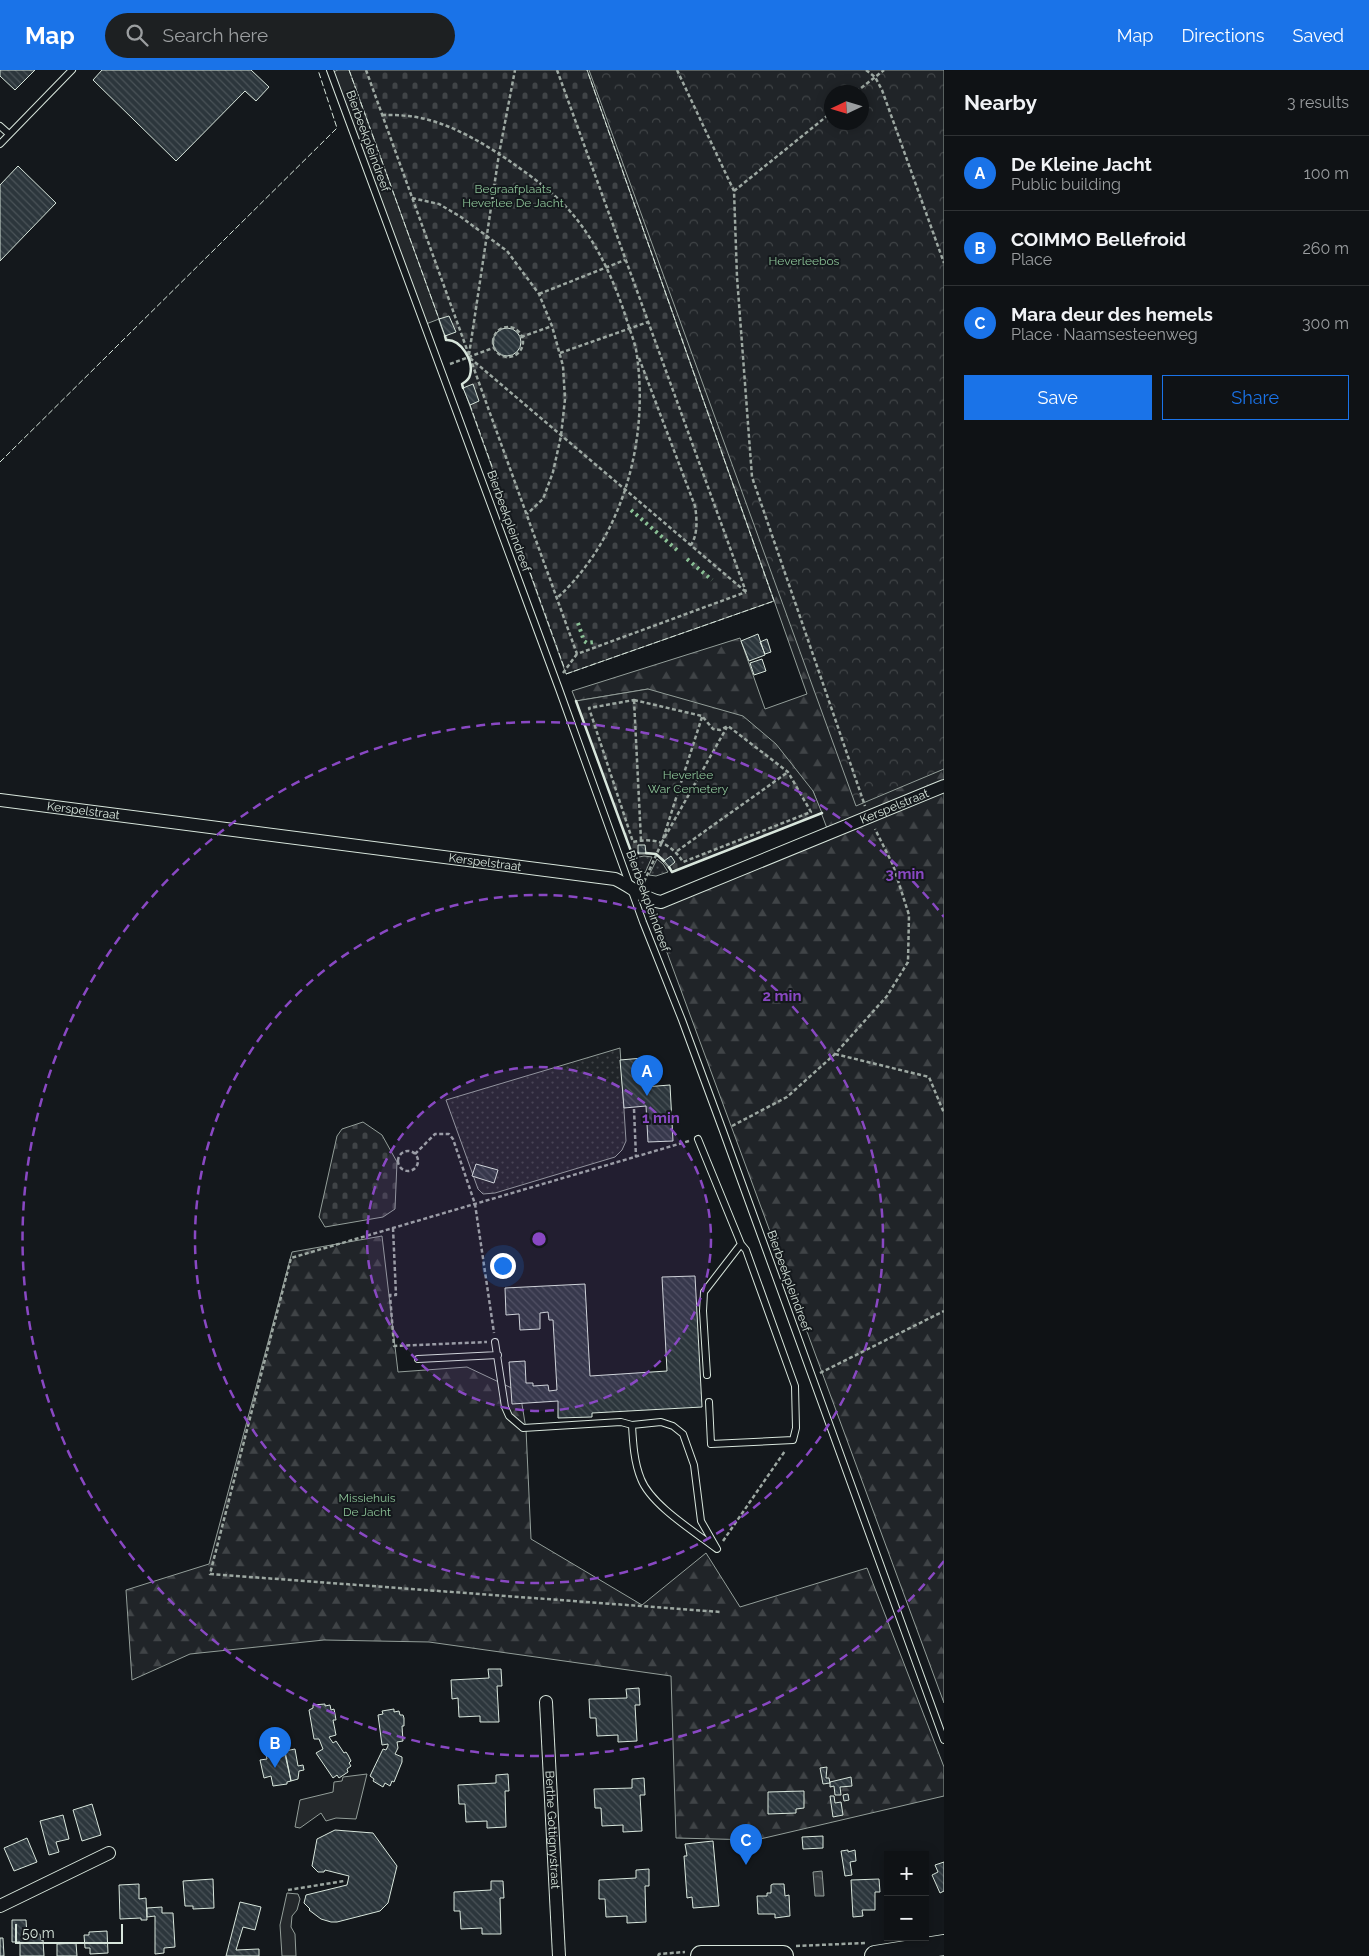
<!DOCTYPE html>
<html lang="en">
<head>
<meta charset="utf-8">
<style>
	:root { --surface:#0f1215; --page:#1d2022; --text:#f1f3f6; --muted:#9b9ea0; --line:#2f3234; --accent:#1a73e8 }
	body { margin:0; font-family:Raleway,sans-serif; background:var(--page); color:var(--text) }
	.controls { position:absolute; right:15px; bottom:15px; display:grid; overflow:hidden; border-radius:0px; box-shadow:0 2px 12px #0003 }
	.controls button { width:45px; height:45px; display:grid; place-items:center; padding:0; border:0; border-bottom:1px solid var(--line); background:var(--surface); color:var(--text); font:25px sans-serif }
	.compass { position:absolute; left:824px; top:15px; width:45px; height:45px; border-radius:50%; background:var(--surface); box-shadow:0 2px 12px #0003; rotate:266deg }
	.scale { position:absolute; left:15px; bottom:12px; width:108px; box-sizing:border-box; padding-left:5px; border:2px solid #d8e6dc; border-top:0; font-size:14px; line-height:18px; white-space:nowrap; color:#d8e6dc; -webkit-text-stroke:4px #14181c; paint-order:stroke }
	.you { position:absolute; left:502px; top:1195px; width:18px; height:18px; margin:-12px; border:4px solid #fff; border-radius:50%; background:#1a73e8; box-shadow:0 0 0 8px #1a73e833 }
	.badge { display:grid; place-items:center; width:32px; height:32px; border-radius:50%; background:var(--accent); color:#fff; font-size:16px; font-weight:700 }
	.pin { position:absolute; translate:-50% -41px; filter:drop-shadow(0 1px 2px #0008) }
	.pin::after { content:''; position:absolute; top:26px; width:18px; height:15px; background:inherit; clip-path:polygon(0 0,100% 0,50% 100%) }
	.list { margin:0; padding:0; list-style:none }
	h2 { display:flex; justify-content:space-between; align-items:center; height:65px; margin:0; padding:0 20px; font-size:21px }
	h2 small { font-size:16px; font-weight:400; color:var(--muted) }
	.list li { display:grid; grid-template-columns:32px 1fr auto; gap:15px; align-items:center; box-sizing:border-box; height:75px; padding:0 20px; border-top:1px solid var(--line) }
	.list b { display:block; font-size:19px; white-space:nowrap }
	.list p { margin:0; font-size:16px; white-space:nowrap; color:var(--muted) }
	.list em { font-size:16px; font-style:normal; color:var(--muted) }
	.actions { display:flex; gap:10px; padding:15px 20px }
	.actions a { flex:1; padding:11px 0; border:1px solid var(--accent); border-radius:0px; text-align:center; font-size:18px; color:var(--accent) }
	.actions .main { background:var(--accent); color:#fff }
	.icon { flex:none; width:28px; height:28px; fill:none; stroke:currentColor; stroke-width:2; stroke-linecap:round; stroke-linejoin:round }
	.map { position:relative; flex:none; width:944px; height:1886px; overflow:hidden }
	header { display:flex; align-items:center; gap:30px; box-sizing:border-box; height:70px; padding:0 25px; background:var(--accent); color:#fff }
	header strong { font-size:24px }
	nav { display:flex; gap:28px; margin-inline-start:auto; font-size:18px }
	.search { width:350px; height:45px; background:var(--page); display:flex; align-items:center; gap:12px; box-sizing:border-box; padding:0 18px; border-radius:28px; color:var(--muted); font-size:19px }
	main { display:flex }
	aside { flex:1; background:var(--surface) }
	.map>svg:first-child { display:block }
	.grass { fill:url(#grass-dots); stroke:#939e99 }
	.forest { fill:url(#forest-firs); stroke:#939e99; fill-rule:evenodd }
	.cemetery { fill:url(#cemetery-stones); stroke:#939e99 }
	.park { fill:url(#park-crowns); stroke:#939e99; fill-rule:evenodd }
	.parking { fill:#24282b; stroke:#939e99 }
	.water { fill:url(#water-ripples); stroke:#939e99 }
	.building { fill:url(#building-back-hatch); stroke:#d8e6dc }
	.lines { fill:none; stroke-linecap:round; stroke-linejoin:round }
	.lane-casing { stroke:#d8e6dc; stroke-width:8 }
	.street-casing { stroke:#d8e6dc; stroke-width:14 }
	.primary-casing { stroke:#d8e6dc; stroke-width:22 }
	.path { stroke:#9da8a2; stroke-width:2.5; stroke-dasharray:4 2.5; stroke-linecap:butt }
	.lane { stroke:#14181c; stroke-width:6 }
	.street { stroke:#14181c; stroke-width:12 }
	.primary { stroke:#14181c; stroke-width:20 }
	.hedge { stroke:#8ac095; stroke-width:4; stroke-dasharray:2.5 4; stroke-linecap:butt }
	.fence { stroke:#d8e6dc; stroke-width:1; stroke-dasharray:6 2.5; stroke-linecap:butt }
	.wall { stroke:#d8e6dc; stroke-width:2.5 }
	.ring { fill:none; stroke:#8948c3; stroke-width:2.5; stroke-dasharray:9 6 }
	.labels { text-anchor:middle; stroke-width:4; stroke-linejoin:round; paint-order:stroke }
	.street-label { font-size:12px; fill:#d8e6dc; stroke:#14181c }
	.park-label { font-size:12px; fill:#8ac095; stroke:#14181c }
	.centre { fill:#8948c3; stroke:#14181c; stroke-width:2.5 }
	.ring-label { font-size:15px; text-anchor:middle; font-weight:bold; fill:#8948c3; stroke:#14181c; stroke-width:4; stroke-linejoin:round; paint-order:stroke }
</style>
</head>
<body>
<header>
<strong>Map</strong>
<div class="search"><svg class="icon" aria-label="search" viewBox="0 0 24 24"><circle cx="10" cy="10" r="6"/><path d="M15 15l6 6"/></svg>Search here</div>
<nav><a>Map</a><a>Directions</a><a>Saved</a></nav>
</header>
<main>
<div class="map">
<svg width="944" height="1886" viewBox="0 0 944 1886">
	<defs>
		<pattern id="grass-dots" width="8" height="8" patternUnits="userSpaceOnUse" patternTransform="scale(1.25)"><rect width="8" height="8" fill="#202428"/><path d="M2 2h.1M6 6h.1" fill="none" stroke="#404447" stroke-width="1.8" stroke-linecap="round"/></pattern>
		<pattern id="forest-firs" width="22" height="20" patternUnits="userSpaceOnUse" patternTransform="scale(1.25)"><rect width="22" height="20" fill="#202428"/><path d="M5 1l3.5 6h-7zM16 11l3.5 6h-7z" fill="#404447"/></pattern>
		<pattern id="cemetery-stones" width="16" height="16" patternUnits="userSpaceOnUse" patternTransform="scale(1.25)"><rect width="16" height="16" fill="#202428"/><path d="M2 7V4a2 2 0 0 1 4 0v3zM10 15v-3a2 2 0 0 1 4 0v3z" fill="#404447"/></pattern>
		<pattern id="park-crowns" width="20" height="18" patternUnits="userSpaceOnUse" patternTransform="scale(1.25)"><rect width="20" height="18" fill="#202428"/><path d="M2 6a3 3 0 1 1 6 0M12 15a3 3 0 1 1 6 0" fill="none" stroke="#404447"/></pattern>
		<pattern id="water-ripples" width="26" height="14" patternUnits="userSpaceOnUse" patternTransform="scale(1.25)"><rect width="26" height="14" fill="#363b3e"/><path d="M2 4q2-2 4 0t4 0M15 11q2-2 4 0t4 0" fill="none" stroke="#525759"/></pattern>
		<pattern id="building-back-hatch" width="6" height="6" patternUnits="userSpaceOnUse" patternTransform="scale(1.25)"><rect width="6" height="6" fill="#2c363c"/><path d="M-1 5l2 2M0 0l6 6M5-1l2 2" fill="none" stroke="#4a5358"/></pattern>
	</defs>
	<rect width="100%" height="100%" fill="#14181c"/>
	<path class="grass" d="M644,786L652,787L645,803L640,799L634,788Z
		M657,789L663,794L668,802L656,806L649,805Z
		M620,978L626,1071L622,1080L615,1087L495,1123L483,1124L478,1119L446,1030Z"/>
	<path class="forest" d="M587,0H944V1633L651,839L831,769L813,721L648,619L576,631L572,621L740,568L765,639L807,624ZM832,22H862V52H832Z
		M382,1166L398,1302L467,1297L520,1322L526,1359L531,1469L642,1535L706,1483L740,1537L867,1498L944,1697V1726L756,1770L676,1768L671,1606L429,1572L324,1570L190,1584L132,1610L126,1520L209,1494L292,1182Z"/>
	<path class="cemetery" d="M349,0H587L774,531L566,604L462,314C465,312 469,309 470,305C474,292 461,269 446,270Z
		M648,619L743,646L776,674L813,721L822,743L672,802L656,784H632L576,631Z
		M363,1052L382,1065L397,1092L395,1139L383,1147L325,1157L319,1147L337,1066L342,1059Z"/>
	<path class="park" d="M589,0H944V699L856,736ZM832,22H862V52H832Z"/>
	<path class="parking" d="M338,0H349L439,249L426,254L333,2Z
		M367,1704L356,1749L336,1748L326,1751L321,1743L300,1758L295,1757L300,1730L333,1722L334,1712L342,1711L343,1707Z
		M287,1823L298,1824L300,1829L297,1840L292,1846L291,1857L295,1864L296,1886H282L280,1855Z"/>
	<path class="water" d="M822,1801L824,1826H815L813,1802Z"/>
	<path class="building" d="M0,0H35L15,20L0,6Z
		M102,0H251L269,17L256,31L245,21L176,91L93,10Z
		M18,96L56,133L0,191V115Z
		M449,246L456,262L445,266L439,249Z
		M493 272a14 14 0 1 1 28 0a14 14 0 1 1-28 0Z
		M473,314L479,331L470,335L463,318Z
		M758,564L765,585L749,591L741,571Z
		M767,569L771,582L765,584L760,572Z
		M762,589L766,601L754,605L750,593Z
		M638,775H645L646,783H638Z
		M671,786L675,792L669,797L664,791Z
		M643,988L644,1017L670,1015L673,1071L648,1072L646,1036L624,1038L620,990Z
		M476,1094L498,1100L494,1113L472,1106Z
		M695,1206L702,1337L592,1343V1347L558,1348V1331L512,1334L509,1292L525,1291L526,1313H533V1316L548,1315L549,1321L557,1320L553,1250H549L548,1242L540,1243V1259L520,1260L519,1244L506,1245L505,1218L585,1214L590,1306L667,1301L662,1207Z
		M488,1599H501L502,1616H497L499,1652H480V1646L459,1647L458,1628L452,1629L451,1610L489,1608Z
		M639,1618L640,1635H635L637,1671L618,1672V1665L597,1666L596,1648H590L589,1629L627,1628L626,1619Z
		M325,1634V1636L330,1635L331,1640L334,1639L335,1644L336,1650H333L336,1665L329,1667L333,1673L336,1671L344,1683L346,1682L348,1685L351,1691L349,1693L351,1696L347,1699L348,1702L339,1708L337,1705L333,1708L316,1683L323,1679L319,1669H314L309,1640L313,1638V1635Z
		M394,1639V1642L399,1641L400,1645H403L404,1648V1656H402L403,1671L397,1672L398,1678L395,1684L402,1687V1692L394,1712L392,1711L390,1716L385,1713L383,1717L373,1711L374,1709L370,1706L383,1679L386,1680L388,1676V1674L382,1675L378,1645L383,1644L382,1641Z
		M295,1679L298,1696L303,1695L304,1700L299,1701L298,1709L291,1711L285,1681Z
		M284,1680L291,1711L287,1712V1714L273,1716L271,1706L264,1708L260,1690L267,1689L266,1685Z
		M827,1697L826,1708H829L830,1713L823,1714L820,1698Z
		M508,1704L509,1721H505L506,1757L487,1758V1751L466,1752L465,1734H459L458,1715L496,1713V1705Z
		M851,1707L852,1716L840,1717L841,1725H835L834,1716L830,1717V1712Z
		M644,1708L645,1725H640L642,1761L623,1762V1755L602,1756L601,1738H595L594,1719L632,1718V1709Z
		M804,1721V1738L796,1739V1743L768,1744V1722Z
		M848,1724L849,1730L844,1731L843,1725Z
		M830,1726H834L835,1733L841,1732L843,1745L833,1747Z
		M92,1734L101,1765L82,1771L73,1740Z
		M63,1745L69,1769L56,1772L59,1782L49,1785L40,1751Z
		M335,1760L373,1763L397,1796L388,1833L380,1841L337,1852H331L321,1849L309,1840L310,1839L304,1833L306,1825L347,1815L349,1806L325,1800L324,1802H318L312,1796L317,1769Z
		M823,1766V1778L803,1779L802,1767Z
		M27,1768L37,1792L14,1801L4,1778Z
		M713,1771L719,1836L693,1838L692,1827L687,1828L684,1786H687L685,1774Z
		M848,1780V1782L855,1780L856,1791L850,1792L852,1805L845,1806L841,1781Z
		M944,1792V1821L940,1823L932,1805L938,1802L935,1795Z
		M649,1799V1816H645L646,1852L627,1853V1846L606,1847L605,1829H599V1810L636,1808V1800Z
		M213,1809L214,1838L193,1839V1836H185L183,1811Z
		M879,1809L880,1822H875V1840H862L863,1846L853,1847L851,1810Z
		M491,1811H503L504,1828H500L501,1864H482V1858L461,1859L460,1841H454V1822L491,1820Z
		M139,1814V1829L146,1828L147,1850H141V1848L120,1849L119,1815Z
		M773,1814H784L785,1826L789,1825L790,1846L775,1848V1844H758L757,1826H767V1823H771V1815Z
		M240,1832L261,1837L255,1860L243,1857L236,1880L259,1879V1886H226Z
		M162,1837V1843H173L175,1877L164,1878V1883L155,1884V1846L147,1847V1838Z
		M12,1850H26L27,1865L40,1864L41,1870H43L44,1886H20V1872H12Z
		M107,1861L108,1883L90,1884V1878H85L84,1865H89V1862Z
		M0,1868H3L4,1886H0Z
		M76,1873L77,1886H57V1874Z"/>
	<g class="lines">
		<g class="lane-casing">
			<path id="lane" d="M330,0L559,619L643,852L682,950L723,1061L944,1670
				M0,56L9,64
				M0,74L72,0
				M698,1069L741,1174L704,1222L703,1241L707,1305
				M495,1272L505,1337L509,1346L523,1358L621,1352L632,1355L661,1352L673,1356L683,1364L694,1395L701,1451L717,1479C695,1462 651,1435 641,1409C634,1392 633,1373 632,1355
				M418,1289L498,1285
				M709,1332L711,1374L793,1370L796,1358L795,1316L746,1180L741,1174"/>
		</g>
		<g class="street-casing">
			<g id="street">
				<path id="s1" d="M0,730L615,809C631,816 645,830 661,832L944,716"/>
				<path id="s2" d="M546,1632L559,1886"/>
				<path d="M0,1836L109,1783"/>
			</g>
		</g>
		<g class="primary-casing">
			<path id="primary" d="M701,1886H783
				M875,1886L944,1875"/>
		</g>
		<path class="path" d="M366,0L577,584L746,522
			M557,0L746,522
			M677,0L734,121L737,207L752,407L865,736
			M866,0L875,7L882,20L944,193
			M856,22L884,0
			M382,45C391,45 400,45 409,46C445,50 482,72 511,92C531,106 553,122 569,140C599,174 616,215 629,257C632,266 636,276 637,286C649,372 622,469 557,528
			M734,121L832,42
			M412,128L439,134L461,147L507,181L539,224L552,256L563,296L565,329L561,366L553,402L543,429L527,444
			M539,224L625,190
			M493 272a15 15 0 1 1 30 0a15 15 0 1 1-30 0Z
			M521,267L552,256
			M560,283L648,252
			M469,285L499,84L515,0
			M470,288L746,522
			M639,288L695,436C697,449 698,464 691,475
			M450,294L493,278
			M563,603L577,584
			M634,630L702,646L713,659L720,660L728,656L788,702L811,742L683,792C671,773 655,767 633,772L589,638Z
			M634,630L641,770
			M702,647L662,772L727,657
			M677,781L788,702
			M644,812L662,772
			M835,984L929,1007L944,1043
			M634,1039L636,1087
			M732,1056L787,1027L835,984L887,926L908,892L909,845L893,795L875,759
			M689,1071L291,1188L210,1504L721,1542
			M398 1091a10 10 0 1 1 20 0a10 10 0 1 1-20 0Z
			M415,1084L435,1064H449L453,1069L475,1134L494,1263
			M393,1158L396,1225H390L394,1276L487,1272
			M820,1303L944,1241
			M723,1471L785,1381
			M288,1820L344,1811
			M796,1876L865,1873
			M658,1886L659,1884L685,1882"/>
		<use href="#lane" class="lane"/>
		<use href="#street" class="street"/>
		<use href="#primary" class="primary"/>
		<path class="hedge" d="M631,440L677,480
			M687,489L712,510
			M578,553L584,571L587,573L595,572"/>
		<path class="fence" d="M349,0L439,249
			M470,335L564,597
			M0,392L337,58L318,0
			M566,604L774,531L587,0"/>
		<path class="wall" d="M445,266L446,270C461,269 474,291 470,305C469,310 465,312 462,314L463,318
			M576,631L632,784L638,783
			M646,783L656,784L664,791
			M669,797L672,802L822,743"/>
	</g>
	<circle cx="539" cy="1169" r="172" fill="#8948c3" fill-opacity=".12"/>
	<g class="ring">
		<circle cx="539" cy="1169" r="172"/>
		<circle cx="539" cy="1169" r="344"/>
		<path d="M944 1491A517 517 0 1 1 944 847"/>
	</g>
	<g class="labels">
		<g class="street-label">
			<text transform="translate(368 71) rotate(70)" y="4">Bierbeekpleindreef</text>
			<text transform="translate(509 451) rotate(70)" y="4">Bierbeekpleindreef</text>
			<text dy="4" stroke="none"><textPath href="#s1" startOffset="924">Kerspelstraat</textPath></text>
			<text dy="4" stroke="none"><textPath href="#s1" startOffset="84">Kerspelstraat</textPath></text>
			<text dy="4" stroke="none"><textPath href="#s1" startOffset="489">Kerspelstraat</textPath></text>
			<text transform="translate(648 831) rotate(70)" y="4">Bierbeekpleindreef</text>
			<text transform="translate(789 1211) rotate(70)" y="4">Bierbeekpleindreef</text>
			<text dy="4" stroke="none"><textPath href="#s2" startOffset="128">Berthe Gottignystraat</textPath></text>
		</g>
		<g class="park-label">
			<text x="513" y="123">Begraafplaats<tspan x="513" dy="14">Heverlee De Jacht</tspan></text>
			<text x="804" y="195">Heverleebos</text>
			<text x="688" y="709">Heverlee<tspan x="688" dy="14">War Cemetery</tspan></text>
			<text x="367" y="1432">Missiehuis<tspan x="367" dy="14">De Jacht</tspan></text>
		</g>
	</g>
	<circle cx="539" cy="1169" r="8" class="centre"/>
	<g class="ring-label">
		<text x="905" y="809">3 min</text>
		<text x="782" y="931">2 min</text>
		<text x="661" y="1053">1 min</text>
	</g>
</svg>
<div class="controls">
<button>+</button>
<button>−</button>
</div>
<svg class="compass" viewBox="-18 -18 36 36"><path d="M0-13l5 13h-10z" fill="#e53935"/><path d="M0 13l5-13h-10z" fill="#9b9ea0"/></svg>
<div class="scale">50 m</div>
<div class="you"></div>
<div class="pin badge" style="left:647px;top:1026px">A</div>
<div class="pin badge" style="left:275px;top:1698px">B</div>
<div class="pin badge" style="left:746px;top:1795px">C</div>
</div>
<aside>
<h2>Nearby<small>3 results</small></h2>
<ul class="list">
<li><span class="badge">A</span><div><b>De Kleine Jacht</b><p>Public building</p></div><em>100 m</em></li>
<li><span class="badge">B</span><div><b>COIMMO Bellefroid</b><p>Place</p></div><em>260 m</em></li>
<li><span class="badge">C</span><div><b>Mara deur des hemels</b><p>Place · Naamsesteenweg</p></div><em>300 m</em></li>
</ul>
<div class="actions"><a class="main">Save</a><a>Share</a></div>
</aside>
</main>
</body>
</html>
